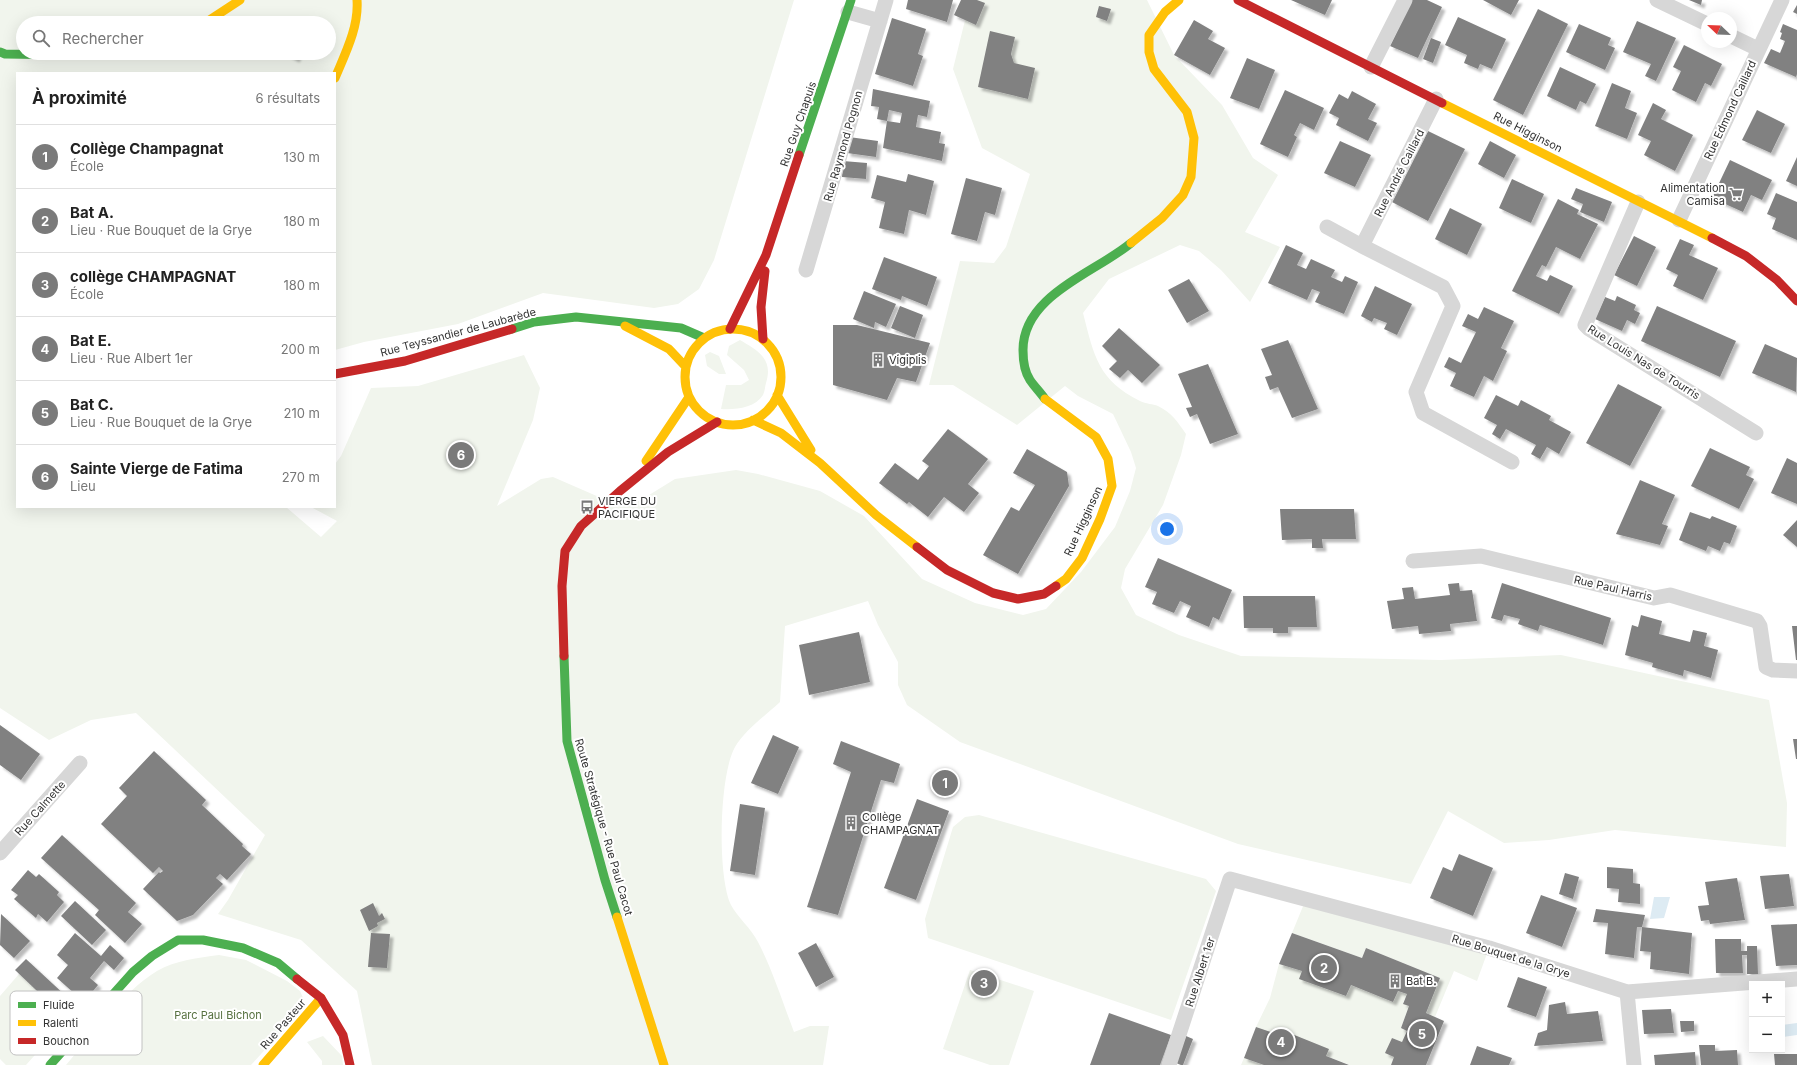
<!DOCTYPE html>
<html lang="fr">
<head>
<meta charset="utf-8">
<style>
	:root { --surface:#fff; --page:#f6f6f6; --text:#222; --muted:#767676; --line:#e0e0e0; --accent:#7a7a7a }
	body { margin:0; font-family:Inter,sans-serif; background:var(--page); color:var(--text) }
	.controls { position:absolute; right:12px; bottom:12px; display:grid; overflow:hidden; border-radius:0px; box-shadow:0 4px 16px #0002 }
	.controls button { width:36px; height:36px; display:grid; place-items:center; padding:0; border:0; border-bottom:1px solid var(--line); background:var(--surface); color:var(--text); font:20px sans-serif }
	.compass { position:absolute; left:1701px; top:12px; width:36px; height:36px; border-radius:50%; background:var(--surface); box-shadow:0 4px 16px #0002; rotate:293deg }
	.you { position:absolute; left:1167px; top:529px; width:14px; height:14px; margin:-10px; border:3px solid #fff; border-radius:50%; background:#1a73e8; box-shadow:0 0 0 6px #1a73e833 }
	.badge { display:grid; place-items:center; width:26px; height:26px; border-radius:50%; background:var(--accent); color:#fff; font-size:13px; font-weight:700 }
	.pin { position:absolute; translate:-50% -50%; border:2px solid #fff; box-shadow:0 1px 4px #0006 }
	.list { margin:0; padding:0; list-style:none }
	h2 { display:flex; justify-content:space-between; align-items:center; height:52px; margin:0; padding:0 16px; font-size:17px }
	h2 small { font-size:13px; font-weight:400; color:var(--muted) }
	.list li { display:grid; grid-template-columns:26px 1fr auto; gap:12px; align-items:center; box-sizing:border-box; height:64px; padding:0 16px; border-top:1px solid var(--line) }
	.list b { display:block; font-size:15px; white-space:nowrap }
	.list p { margin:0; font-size:13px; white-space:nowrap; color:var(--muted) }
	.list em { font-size:13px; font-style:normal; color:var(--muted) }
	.icon { flex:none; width:22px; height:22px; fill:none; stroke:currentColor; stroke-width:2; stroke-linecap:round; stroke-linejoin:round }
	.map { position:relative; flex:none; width:1797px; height:1065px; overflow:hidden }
	.search { position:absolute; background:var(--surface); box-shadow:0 4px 16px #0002; left:16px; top:16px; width:320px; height:44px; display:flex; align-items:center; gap:10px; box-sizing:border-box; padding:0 14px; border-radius:22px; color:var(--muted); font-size:15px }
	.panel { position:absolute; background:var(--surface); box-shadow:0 4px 16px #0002; left:16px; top:72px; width:320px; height:436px; border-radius:0px }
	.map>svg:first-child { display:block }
	.green { fill:#f1f5ed; fill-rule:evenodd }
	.water { fill:#ddebf3 }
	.building { fill:#818181; fill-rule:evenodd; filter:url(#shadow) }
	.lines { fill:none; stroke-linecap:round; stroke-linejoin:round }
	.street { stroke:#d7d7d7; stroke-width:15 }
	.fast { stroke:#4caf50; stroke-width:9 }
	.slow { stroke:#ffc107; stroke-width:9 }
	.jam { stroke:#c62828; stroke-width:9 }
	.labels { text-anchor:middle; stroke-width:4; stroke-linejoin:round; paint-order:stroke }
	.street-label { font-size:11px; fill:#333; stroke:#fff }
	.poi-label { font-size:11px; fill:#333; stroke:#fff; text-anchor:start }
	.park-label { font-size:11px; fill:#56703f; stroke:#fff }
	.key { fill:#fff; stroke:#c2c2c2; stroke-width:1 }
	.key-label { font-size:11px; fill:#333 }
</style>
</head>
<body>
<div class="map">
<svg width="1797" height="1065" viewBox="0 0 1797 1065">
	<defs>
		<filter id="shadow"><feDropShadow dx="3.5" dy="3.5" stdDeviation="1" flood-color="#0004"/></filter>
	</defs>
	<rect width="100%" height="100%" fill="#fff"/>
	<path class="green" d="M0,0H794L714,260L699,289L678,304L654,308L543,293L458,324L364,342L335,350V73H17V507H286L321,537L337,521L311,507H335V464L341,456L371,388L418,386L524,355L540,388L533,420L497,506L541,479L553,477L622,507L641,500L675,479L736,470L758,474L820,491L864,516L922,579L975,603L1023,615L1046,609L1081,572L1115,527L1130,491L1136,468L1131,452L1113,414L1078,396L1065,386L1017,425L953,385H929L960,261L994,263L1006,247L1030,174L982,148L953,69L970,0H1147L1174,55L1222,105L1253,158L1278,175L1245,232L1280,247L1250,302L1221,270L1199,251L1180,245L1109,279L1083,313C1094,356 1098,380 1140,401C1146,404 1153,404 1158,406C1172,413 1177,421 1186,434L1181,455L1163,505L1125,569L1121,588L1136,615L1179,635L1241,656L1441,660L1561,655L1769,700L1787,803L1786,847L1615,830L1549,840L1504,843L1448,811L1411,884L1238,844L960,742L907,705L898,685V662L878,625L868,601L785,626L780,702C765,716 745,730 735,747C719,775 717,876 731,905C738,918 751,928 758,942C772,969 783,1003 794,1032L810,1026H829L823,1065H372L357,991L301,940L218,914L228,900L265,835L136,713L91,720L49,740L0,708ZM23,23H329V53H23Z
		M740,340C748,345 757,349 763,357C769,365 769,373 766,383C765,386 765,391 763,395C755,408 735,410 721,409L726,385H741L749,380L744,370L727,355L729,346Z
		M710,352L719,356L726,374H719L707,366L705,355Z
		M979,815L1206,879L1216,891L1171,1020L928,938L925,919L953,827L965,817Z
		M1306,899L1489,948L1477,981L1454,971L1435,1017L1426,1013L1440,978L1366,948L1362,958L1292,933Z
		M219,955L246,960L287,981L300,991L304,1000L302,1009L251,1065H66C91,1036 125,990 157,971C176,960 198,958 219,955Z
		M1279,964L1302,971L1300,979L1346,996L1351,985L1393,1002L1398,991L1407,994L1403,1003L1409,1006L1401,1028L1407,1031L1402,1042L1392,1038L1386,1053L1394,1057L1391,1065H1350L1326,1056L1282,1030L1280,1035L1256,1027L1270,998Z
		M970,970L1034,991L1009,1065H990L943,1049Z
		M19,974L68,1018L26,1065H6L0,1059V996Z
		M323,1036L342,1056L343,1065H322V1061L307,1042Z
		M1244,1058L1264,1065H1241Z"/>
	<path class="water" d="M1654,897H1670L1664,918L1650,919Z
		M1797,1023V1035L1783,1037L1782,1025Z"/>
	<path class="building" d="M908,0H953L947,22L906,9Z
		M961,0H977L985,3L976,25L954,15Z
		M1291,0H1332L1325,15Z
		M1412,0H1427L1442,7L1418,58L1390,46Z
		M1483,0H1519L1511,15Z
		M1689,0H1702L1701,5Z
		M1797,5V14L1793,12Z
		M1099,6L1111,9L1107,21L1096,17Z
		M1538,9L1568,24L1523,115L1493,100Z
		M283,17L295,23H280Z
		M300,17L312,23H297Z
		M1458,17L1506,39L1492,69L1480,64L1478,69L1464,63L1467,55L1445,45Z
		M892,18L926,29L918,54L923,56L913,86L875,74Z
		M1194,20L1213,31L1208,39L1225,48L1210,75L1174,55Z
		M1637,21L1676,38L1656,81L1645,76L1651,64L1623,52Z
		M1579,24L1611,38L1608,45L1615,48L1605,70L1566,52Z
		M1783,24L1797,30V74L1796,77L1764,63L1771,49L1780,53L1785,41L1780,39L1782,33L1780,32Z
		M990,31L1015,37L1011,54L1014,63L1035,68L1028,99L978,87Z
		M1431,38L1441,42L1433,63L1423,59Z
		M1684,45L1722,64L1711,86L1705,83L1696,102L1672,90L1681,71L1673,67Z
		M285,53H299L296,59Z
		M1247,58L1275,70L1259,109L1230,98Z
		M1560,67L1596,84L1586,104L1580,101L1576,110L1547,96Z
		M1612,83L1631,91L1625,108L1637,113L1627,139L1595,126Z
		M873,89L930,101L927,117L918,115L916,127L941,132L939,143L945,144L942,161L883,148L887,121L877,119L879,107L871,106ZM889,110L902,113L900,123L887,121Z
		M1285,90L1324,108L1314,130L1300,123L1294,135L1297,137L1288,157L1260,144Z
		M1352,91L1376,104L1368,119L1377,123L1368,141L1336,125L1339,118L1329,113L1339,94L1348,99Z
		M1653,103L1666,110L1661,119L1693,135L1675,171L1644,155L1651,141L1638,135Z
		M1757,110L1785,124L1771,153L1742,140Z
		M1428,131L1465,149L1428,221L1392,202Z
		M849,137L878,141L876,157L847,153Z
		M1340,141L1371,155L1355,187L1324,173Z
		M1490,141L1516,155L1504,178L1478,164Z
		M1797,157V186L1786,181Z
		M1730,160L1772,180L1762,200L1751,195L1743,212L1712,198Z
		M843,161L867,163L866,179L842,177Z
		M908,174L934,181L926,215L909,210L904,234L879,228L885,202L871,198L877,175L906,182Z
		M966,178L1002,188L995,215L985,212L977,241L951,234Z
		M1512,179L1544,194L1531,223L1499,208Z
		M1576,188L1612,202L1604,222L1580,212L1583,204L1571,199Z
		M1776,193L1797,202V240L1772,229L1776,218L1767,214Z
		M1558,199L1579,210L1577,214L1598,224L1580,259L1556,247L1546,267L1542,265L1536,276L1547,281L1550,275L1573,286L1559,314L1512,291Z
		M1450,208L1482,224L1467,255L1435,239Z
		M1634,236L1656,247L1637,286L1614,275Z
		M1680,239L1694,245L1689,255L1718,268L1703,300L1673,286L1678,275L1666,269Z
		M1286,245L1303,253L1297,265L1306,269L1311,259L1335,270L1331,277L1342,282L1345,276L1358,282L1344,314L1315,302L1320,292L1312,289L1307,300L1268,283Z
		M884,257L937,277L927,306L902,296L901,300L872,289Z
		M1189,279L1209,311L1187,323L1168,290Z
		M1375,286L1412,304L1397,335L1384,329L1387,323L1374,318L1372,322L1361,316Z
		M864,291L896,304L886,327L875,322L874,328L853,319Z
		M1617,296L1636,305L1634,310L1640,313L1635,324L1627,320L1622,331L1595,319L1605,297L1615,301Z
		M900,306L923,315L915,338L891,328Z
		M1657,306L1736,341L1720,377L1641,341Z
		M1484,307L1514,321L1501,348L1507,351L1493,381L1484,376L1474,397L1450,386L1456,373L1444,367L1449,357L1461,363L1476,332L1462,326L1468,314L1478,319Z
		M833,325H857L930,343L916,382L897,378L887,400L833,385Z
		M1119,328L1160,365L1142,383L1128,370L1120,378L1109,369L1117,361L1102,346Z
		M1288,340L1318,409L1292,418L1278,387L1270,390L1265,377L1272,375L1261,349Z
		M1765,344L1797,358L1796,392L1752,373Z
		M1208,364L1238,434L1210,444L1197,414L1190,417L1186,408L1192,407L1178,374Z
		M1618,384L1662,407L1630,466L1586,443Z
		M1496,395L1518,406L1521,400L1551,416L1549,420L1571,432L1559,454L1547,447L1540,459L1531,454L1536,445L1506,429L1500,439L1492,434L1497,425L1484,418Z
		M948,429L988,459L968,484L979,493L964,512L944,497L928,517L909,502L907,504L879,483L895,463L918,480L929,466L922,461Z
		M1710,448L1750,467L1746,475L1754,479L1739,509L1691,486Z
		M1027,449L1067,472L1069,486L1018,574L983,555L1011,507L1019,511L1035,485L1013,473Z
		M1787,458L1797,463V504L1771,493Z
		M1640,480L1675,495L1662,524L1668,526L1660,545L1616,534Z
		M1280,509H1354L1356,539H1322L1323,548H1312V539L1282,540Z
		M1690,512L1710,519L1712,516L1737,526L1730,544L1724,542L1720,551L1708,546L1706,551L1679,540Z
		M1797,520V547L1783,535Z
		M1158,558L1232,590L1219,620L1213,617L1209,627L1186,617L1191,606L1180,601L1174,613L1152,604L1157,592L1145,587Z
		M1459,583L1460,591L1472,590L1477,621L1450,624L1451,631L1419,634L1418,626L1392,629L1387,601L1404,599L1402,588L1413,587L1415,599L1450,595L1448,584Z
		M1502,583L1611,618L1603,645L1540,625L1538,631L1518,624L1520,619L1504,615L1502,621L1491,618Z
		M1243,596H1315L1317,627H1288V633H1273V628H1244Z
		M1641,615L1662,621L1659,634L1690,642L1693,630L1707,633L1704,646L1718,650L1711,678L1684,670L1683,676L1652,667L1653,663L1625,655L1632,625L1638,627Z
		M1792,626H1797V660H1796Z
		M859,632L870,682L809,695L799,645Z
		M0,725L40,754L21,780L0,765Z
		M773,735L799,747L778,794L751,783Z
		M1793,739H1797V759H1796Z
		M841,741L900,764L894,783L881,780L838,915L807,907L851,772L833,764Z
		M154,751L206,800L202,805L243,844L242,846L251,854L227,880L220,874L216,878L223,884L193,915L177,921L143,889L159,872L160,873L163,871L159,867L153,873L101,824L127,796L119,788Z
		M917,799L949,811L916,900L884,888Z
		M740,804L765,808L755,875L730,871Z
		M62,835L136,903L128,912L142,924L125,943L95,915L99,910L41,858Z
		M1459,854L1493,868L1473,916L1430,898L1443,867L1452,871Z
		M1607,867L1633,869V883L1640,884V904L1618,902L1619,889L1607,888Z
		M28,870L36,877L39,874L59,892L57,895L64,902L47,922L38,914L36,918L14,899L18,895L11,890Z
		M1565,873L1579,877L1573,899L1559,894Z
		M1789,874L1794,906L1765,909L1760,876Z
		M1737,878L1745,920L1710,924L1709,920L1701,921L1698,906L1709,905L1705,882Z
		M1541,895L1577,908L1562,947L1526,933Z
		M75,901L106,930L92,945L61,916Z
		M373,903L379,916L382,913L385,919L377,923L378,926L369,931L360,910Z
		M1596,909L1645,915L1642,927H1637L1634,958L1605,954L1608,923L1593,922Z
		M1,914L30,941L14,958L0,945Z
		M1797,924V965L1776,966L1771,925Z
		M1642,927L1692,933L1689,974L1650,969L1651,952L1640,951Z
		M75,933L101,956L110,945L124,958L114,970L104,961L90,978L98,985L84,1002L57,978L68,965L57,955Z
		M371,933L390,934L387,968L368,967Z
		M1292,933L1362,958L1366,948L1440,978L1426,1013L1444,1021L1426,1065H1391L1394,1057L1385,1053L1392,1038L1402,1042L1407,1031L1401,1028L1409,1006L1403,1004L1407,994L1398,991L1393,1002L1351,985L1346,996L1299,979L1302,971L1279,964Z
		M1715,939H1741V951H1747V946H1757L1758,974H1747V955H1742L1743,973H1716Z
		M816,943L834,977L816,987L798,953Z
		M26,959L67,997L56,1009L15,970Z
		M1518,977L1547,987L1536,1017L1507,1007Z
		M1565,1002L1567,1014L1598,1011L1603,1041L1534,1046L1538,1033L1547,1030L1549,1005Z
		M1671,1009L1674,1033L1644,1034L1642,1010Z
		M1109,1013L1171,1035L1160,1065H1090Z
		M1680,1021H1694V1031L1681,1032Z
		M1256,1027L1280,1035L1282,1030L1329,1049L1326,1056L1349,1065H1264L1244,1058Z
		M1186,1036L1193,1039L1183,1065H1181L1176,1063Z
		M1699,1045H1715V1051L1737,1050L1738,1065H1701Z
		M1477,1046L1512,1058L1509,1065H1470Z
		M1695,1052L1696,1065H1655L1654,1055Z
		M1774,1054H1797V1065H1775Z"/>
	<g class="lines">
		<path class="street" d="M1657,0L1707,24
			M848,12L880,21
			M1731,36L1758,49
			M1371,67L1405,0
			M1436,99L1362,246L1443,287L1453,306L1416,392L1423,413L1512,462
			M1638,202L1585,325L1589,329L1756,433
			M1679,220L1782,0
			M1327,227L1362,246
			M806,270L886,0
			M1413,561L1481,556L1654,598L1670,595L1757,621L1760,626L1766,667L1773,670L1797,671
			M0,853L80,763
			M1627,992L1634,1065
			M1169,1065L1230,879L1489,948L1627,992L1797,979"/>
		<path class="fast" d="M0,52L5,54L72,55L87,53
			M799,155L851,0
			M512,329L534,322L576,317L681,328L704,338
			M1045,399C1040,392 1034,386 1030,380C1024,371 1023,360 1023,350C1023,295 1095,273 1131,243
			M564,656L567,741L605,880L617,917
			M50,1065L133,972L152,956L178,940H203L243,948L278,963L297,979"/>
		<path class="slow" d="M205,23L240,0
			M335,78C345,54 359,27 357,0
			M1442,103L1712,238
			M1131,243L1162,218L1183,195L1191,177L1194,138L1187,112L1154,69L1149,52V35L1165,12L1179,0
			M625,326L669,349L686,367
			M685 377a48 48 0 1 1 96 0a48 48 0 1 1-96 0Z
			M777,395L811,450
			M1045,399L1096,437L1108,459L1112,486L1100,519L1082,558L1066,579L1056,586
			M753,420L781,433L820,463L876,515L917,547
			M646,461L689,397
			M617,917L664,1065
			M263,1065L321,998"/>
		<path class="jam" d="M1238,0L1442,103
			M1712,238L1746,256L1777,280L1797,301
			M730,329L766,255L799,155
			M763,339L761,307L765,271
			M335,374L405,361L512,329
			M917,547L947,570L993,593L1018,599L1044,594L1056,586
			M564,656L562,586L565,551L581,526L620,491L668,452L717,422
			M297,979L321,998L343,1035L350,1065"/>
	</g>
	<defs>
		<g id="supermarket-bare" transform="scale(1.08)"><path d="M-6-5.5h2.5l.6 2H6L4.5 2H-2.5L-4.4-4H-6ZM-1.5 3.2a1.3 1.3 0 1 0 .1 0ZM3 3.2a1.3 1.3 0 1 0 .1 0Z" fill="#7a7a7a" stroke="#fff" stroke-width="2.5" paint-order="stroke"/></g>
		<g id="building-bare" transform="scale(1.08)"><path d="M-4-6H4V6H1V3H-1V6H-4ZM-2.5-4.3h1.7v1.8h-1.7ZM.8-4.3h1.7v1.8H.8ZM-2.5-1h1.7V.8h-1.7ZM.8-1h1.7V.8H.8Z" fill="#7a7a7a" stroke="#fff" stroke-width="2.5" paint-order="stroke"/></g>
		<g id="bus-bare" transform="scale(1.08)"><path d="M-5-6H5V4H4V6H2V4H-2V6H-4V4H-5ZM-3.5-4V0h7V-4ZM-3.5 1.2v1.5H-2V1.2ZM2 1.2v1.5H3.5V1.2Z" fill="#7a7a7a" stroke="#fff" stroke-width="2.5" paint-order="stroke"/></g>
	</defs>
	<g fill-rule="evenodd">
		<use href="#supermarket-bare" x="1736" y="194"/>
		<use href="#building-bare" x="878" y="360"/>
		<use href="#bus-bare" x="587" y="507"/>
		<use href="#building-bare" x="851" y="823"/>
		<use href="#building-bare" x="1395" y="981"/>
	</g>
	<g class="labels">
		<g class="street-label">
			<text transform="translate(1730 110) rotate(-65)" y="4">Rue Edmond Caillard</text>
			<text transform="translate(798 124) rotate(-71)" y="4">Rue Guy Chapuis</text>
			<text transform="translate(1528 132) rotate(27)" y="4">Rue Higginson</text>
			<text transform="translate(843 146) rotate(-74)" y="4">Rue Raymond Pognon</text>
			<text transform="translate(1399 173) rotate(-63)" y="4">Rue André Caillard</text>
			<text transform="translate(458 332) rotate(-15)" y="4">Rue Teyssandier de Laubarède</text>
			<text transform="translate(1644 362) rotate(32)" y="4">Rue Louis Nas de Tourris</text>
			<text transform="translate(1083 521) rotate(-65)" y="4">Rue Higginson</text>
			<text transform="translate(1613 588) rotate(13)" y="4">Rue Paul Harris</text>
			<text transform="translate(40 808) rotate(-48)" y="4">Rue Calmette</text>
			<text transform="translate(604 827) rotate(74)" y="4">Route Stratégique - Rue Paul Cacot</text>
			<text transform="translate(1511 956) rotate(17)" y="4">Rue Bouquet de la Grye</text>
			<text transform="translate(1200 972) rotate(-72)" y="4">Rue Albert 1er</text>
			<text transform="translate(283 1024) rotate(-49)" y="4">Rue Pasteur</text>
		</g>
		<g class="poi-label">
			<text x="1725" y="192" text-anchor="end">Alimentation<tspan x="1725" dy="13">Camisa</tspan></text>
			<text x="889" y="364">Vigiplis</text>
			<text x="598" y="505">VIERGE DU<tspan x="598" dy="13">PACIFIQUE</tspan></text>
			<text x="862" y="821">Collège<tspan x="862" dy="13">CHAMPAGNAT</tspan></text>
			<text x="1406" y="985">Bat B.</text>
		</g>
		<g class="park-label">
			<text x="218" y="1019">Parc Paul Bichon</text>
		</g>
	</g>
	<rect x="10" y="991" width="132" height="64" rx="6" class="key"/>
	<rect x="18" y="1002" width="18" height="6" fill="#4caf50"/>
	<rect x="18" y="1020" width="18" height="6" fill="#ffc107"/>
	<rect x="18" y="1038" width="18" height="6" fill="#c62828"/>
	<g class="key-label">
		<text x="43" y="1009">Fluide</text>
		<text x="43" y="1027">Ralenti</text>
		<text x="43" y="1045">Bouchon</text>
	</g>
</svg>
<div class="controls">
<button>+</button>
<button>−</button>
</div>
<svg class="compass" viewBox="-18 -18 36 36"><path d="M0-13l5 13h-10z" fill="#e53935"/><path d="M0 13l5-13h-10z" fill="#767676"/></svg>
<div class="you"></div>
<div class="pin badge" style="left:945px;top:783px">1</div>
<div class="pin badge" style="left:1324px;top:968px">2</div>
<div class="pin badge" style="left:984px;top:983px">3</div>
<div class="pin badge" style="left:1281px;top:1042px">4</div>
<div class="pin badge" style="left:1422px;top:1034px">5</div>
<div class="pin badge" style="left:461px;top:455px">6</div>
<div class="search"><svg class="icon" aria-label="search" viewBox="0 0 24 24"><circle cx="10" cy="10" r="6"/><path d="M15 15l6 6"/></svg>Rechercher</div>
<section class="panel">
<h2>À proximité<small>6 résultats</small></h2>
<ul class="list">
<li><span class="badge">1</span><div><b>Collège Champagnat</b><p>École</p></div><em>130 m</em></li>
<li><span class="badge">2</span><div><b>Bat A.</b><p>Lieu · Rue Bouquet de la Grye</p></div><em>180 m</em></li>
<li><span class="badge">3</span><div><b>collège CHAMPAGNAT</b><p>École</p></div><em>180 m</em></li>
<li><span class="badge">4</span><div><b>Bat E.</b><p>Lieu · Rue Albert 1er</p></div><em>200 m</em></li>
<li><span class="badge">5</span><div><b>Bat C.</b><p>Lieu · Rue Bouquet de la Grye</p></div><em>210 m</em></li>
<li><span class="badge">6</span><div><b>Sainte Vierge de Fatima</b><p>Lieu</p></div><em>270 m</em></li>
</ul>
</section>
</div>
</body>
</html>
